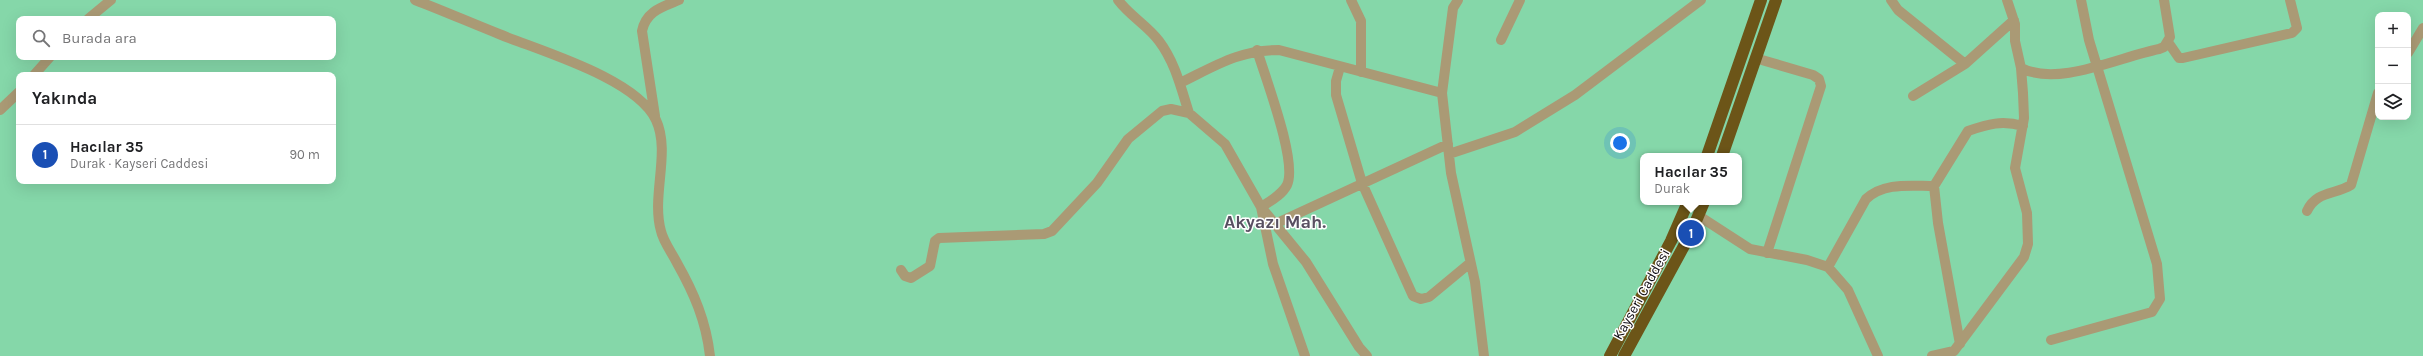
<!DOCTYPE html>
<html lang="tr">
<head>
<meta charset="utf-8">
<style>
	:root { --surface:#fff; --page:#f6f6f6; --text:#202124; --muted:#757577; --line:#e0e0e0; --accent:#6140b8 }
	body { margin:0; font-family:Karla,sans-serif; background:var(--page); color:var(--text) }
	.controls { position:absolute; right:12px; top:12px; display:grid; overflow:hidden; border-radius:8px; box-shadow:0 4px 16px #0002 }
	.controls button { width:36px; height:36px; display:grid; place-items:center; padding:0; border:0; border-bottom:1px solid var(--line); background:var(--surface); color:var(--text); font:20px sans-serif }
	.you { position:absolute; left:1620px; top:143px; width:14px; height:14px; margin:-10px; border:3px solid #fff; border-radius:50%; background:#1a73e8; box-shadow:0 0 0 6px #1a73e833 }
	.badge { display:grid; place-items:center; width:26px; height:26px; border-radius:50%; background:var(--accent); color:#fff; font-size:13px; font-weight:700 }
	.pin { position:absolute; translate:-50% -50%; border:2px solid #fff; box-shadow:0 1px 4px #0006 }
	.popup { position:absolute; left:1640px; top:153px; width:102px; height:52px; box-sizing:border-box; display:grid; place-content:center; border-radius:8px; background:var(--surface); filter:drop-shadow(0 1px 3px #0005); font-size:13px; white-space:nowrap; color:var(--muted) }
	.popup b { font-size:15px; color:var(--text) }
	.popup::after { content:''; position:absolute; left:50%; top:100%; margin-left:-8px; border:8px solid transparent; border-top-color:var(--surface) }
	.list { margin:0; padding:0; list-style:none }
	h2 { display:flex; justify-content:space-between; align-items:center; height:52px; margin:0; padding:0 16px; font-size:17px }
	h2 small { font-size:13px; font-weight:400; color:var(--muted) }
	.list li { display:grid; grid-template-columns:26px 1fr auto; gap:12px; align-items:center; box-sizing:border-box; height:60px; padding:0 16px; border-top:1px solid var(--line) }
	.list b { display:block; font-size:15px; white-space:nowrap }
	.list p { margin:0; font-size:13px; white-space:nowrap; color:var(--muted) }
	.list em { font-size:13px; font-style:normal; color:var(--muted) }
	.icon { flex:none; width:22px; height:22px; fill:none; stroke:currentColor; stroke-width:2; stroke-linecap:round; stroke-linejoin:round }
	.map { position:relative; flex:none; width:2423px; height:356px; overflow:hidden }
	.search { position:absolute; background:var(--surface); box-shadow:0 4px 16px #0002; left:16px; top:16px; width:320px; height:44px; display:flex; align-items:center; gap:10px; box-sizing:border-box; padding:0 14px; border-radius:8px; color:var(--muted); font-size:15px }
	.panel { position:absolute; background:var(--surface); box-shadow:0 4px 16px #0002; left:16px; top:72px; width:320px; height:112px; border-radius:8px }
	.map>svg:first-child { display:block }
	.green { fill:#85d7a9; fill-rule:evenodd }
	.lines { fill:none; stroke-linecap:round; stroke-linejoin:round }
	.minor { stroke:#aa9a75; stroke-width:10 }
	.major { stroke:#6c5518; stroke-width:12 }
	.labels { text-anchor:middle; stroke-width:3; stroke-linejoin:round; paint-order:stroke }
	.street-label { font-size:14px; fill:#0f0c13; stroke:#fff }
	.district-label { font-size:18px; font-weight:bold; fill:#584f61; stroke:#fff }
</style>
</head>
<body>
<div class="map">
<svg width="2423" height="356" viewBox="0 0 2423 356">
	<rect width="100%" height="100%" fill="#f2e8fd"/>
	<path class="green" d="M0,0H2423V356H0ZM2378,15H2408V117H2378ZM19,19H333V57H19ZM19,75H333V181H19ZM1643,156H1739V202H1643Z"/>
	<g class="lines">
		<path class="minor" d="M415,0C444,11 471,23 499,34C540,51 636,78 656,120C671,152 651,196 661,231C663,241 672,253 677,263C694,293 706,321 710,356
			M1118,0C1130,16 1148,26 1159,41C1175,62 1181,88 1189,113
			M1351,0L1361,21V72
			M1458,0L1453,8L1442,93L1451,173L1475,282L1484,356
			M1891,0L1898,10L1965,64L2014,20
			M88,19L111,0
			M1501,40L1520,0
			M2168,42L2179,58H2183L2292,33L2297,28L2290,0
			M1257,50C1265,77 1298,162 1287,185C1282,195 1270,201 1261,207L1273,264L1305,356
			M2408,53L2423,28
			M1755,58L1813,75L1819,79L1821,86L1767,253
			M1340,67L1336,81V95L1362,183L1413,296L1421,299L1429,297L1470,263
			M2021,68C2059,87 2119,57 2159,49L2164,47L2170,37L2164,0
			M34,75L50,57
			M1180,83C1215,66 1239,50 1279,50L1442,93
			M1913,96L1965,64
			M0,110L19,92
			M655,116L642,31C646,11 662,7 679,0
			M1449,154L1515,132L1575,95L1701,0
			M2307,211C2316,191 2335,195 2351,185L2378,93
			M1699,216L1750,249L1807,260L1828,267L1848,290L1878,356
			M1275,224L1448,144
			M1828,267L1866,199C1884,182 1910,186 1934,186
			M901,270L905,276L911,278L930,266L935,241L939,238L1044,234L1052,231L1097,183L1128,139L1162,111L1171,109L1189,113L1225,144L1261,207L1306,262L1359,347L1367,356
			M2051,340L2152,312L2160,299L2157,264L2089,40L2081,0
			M1960,344L1938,223L1934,186L1968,131C1988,124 2002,120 2023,126
			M1932,356L1954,351L2024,257L2028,244L2027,213L2015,168L2024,118L2023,93L2021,68L2015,41V24L2007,0"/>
		<path class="major" d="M1707,156L1761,0
			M1722,156L1776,0
			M1610,356L1671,241L1688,202
			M1624,356L1691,233L1704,202"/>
	</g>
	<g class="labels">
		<g class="street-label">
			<text transform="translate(1641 294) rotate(-61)" y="5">Kayseri Caddesi</text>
		</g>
		<g class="district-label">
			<text x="1275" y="228">Akyazı Mah.</text>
		</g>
	</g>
</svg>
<div class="controls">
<button>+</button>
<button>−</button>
<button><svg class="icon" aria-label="layers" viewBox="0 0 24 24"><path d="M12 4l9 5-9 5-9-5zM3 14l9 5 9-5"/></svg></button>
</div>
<div class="you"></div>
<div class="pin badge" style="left:1691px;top:233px;background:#1a4fb4">1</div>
<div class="popup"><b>Hacılar 35</b>Durak</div>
<div class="search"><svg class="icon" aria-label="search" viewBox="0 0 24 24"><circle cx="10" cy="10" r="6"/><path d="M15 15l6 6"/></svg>Burada ara</div>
<section class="panel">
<h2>Yakında<small></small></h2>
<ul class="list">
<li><span class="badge" style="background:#1a4fb4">1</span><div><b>Hacılar 35</b><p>Durak · Kayseri Caddesi</p></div><em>90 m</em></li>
</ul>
</section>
</div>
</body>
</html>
